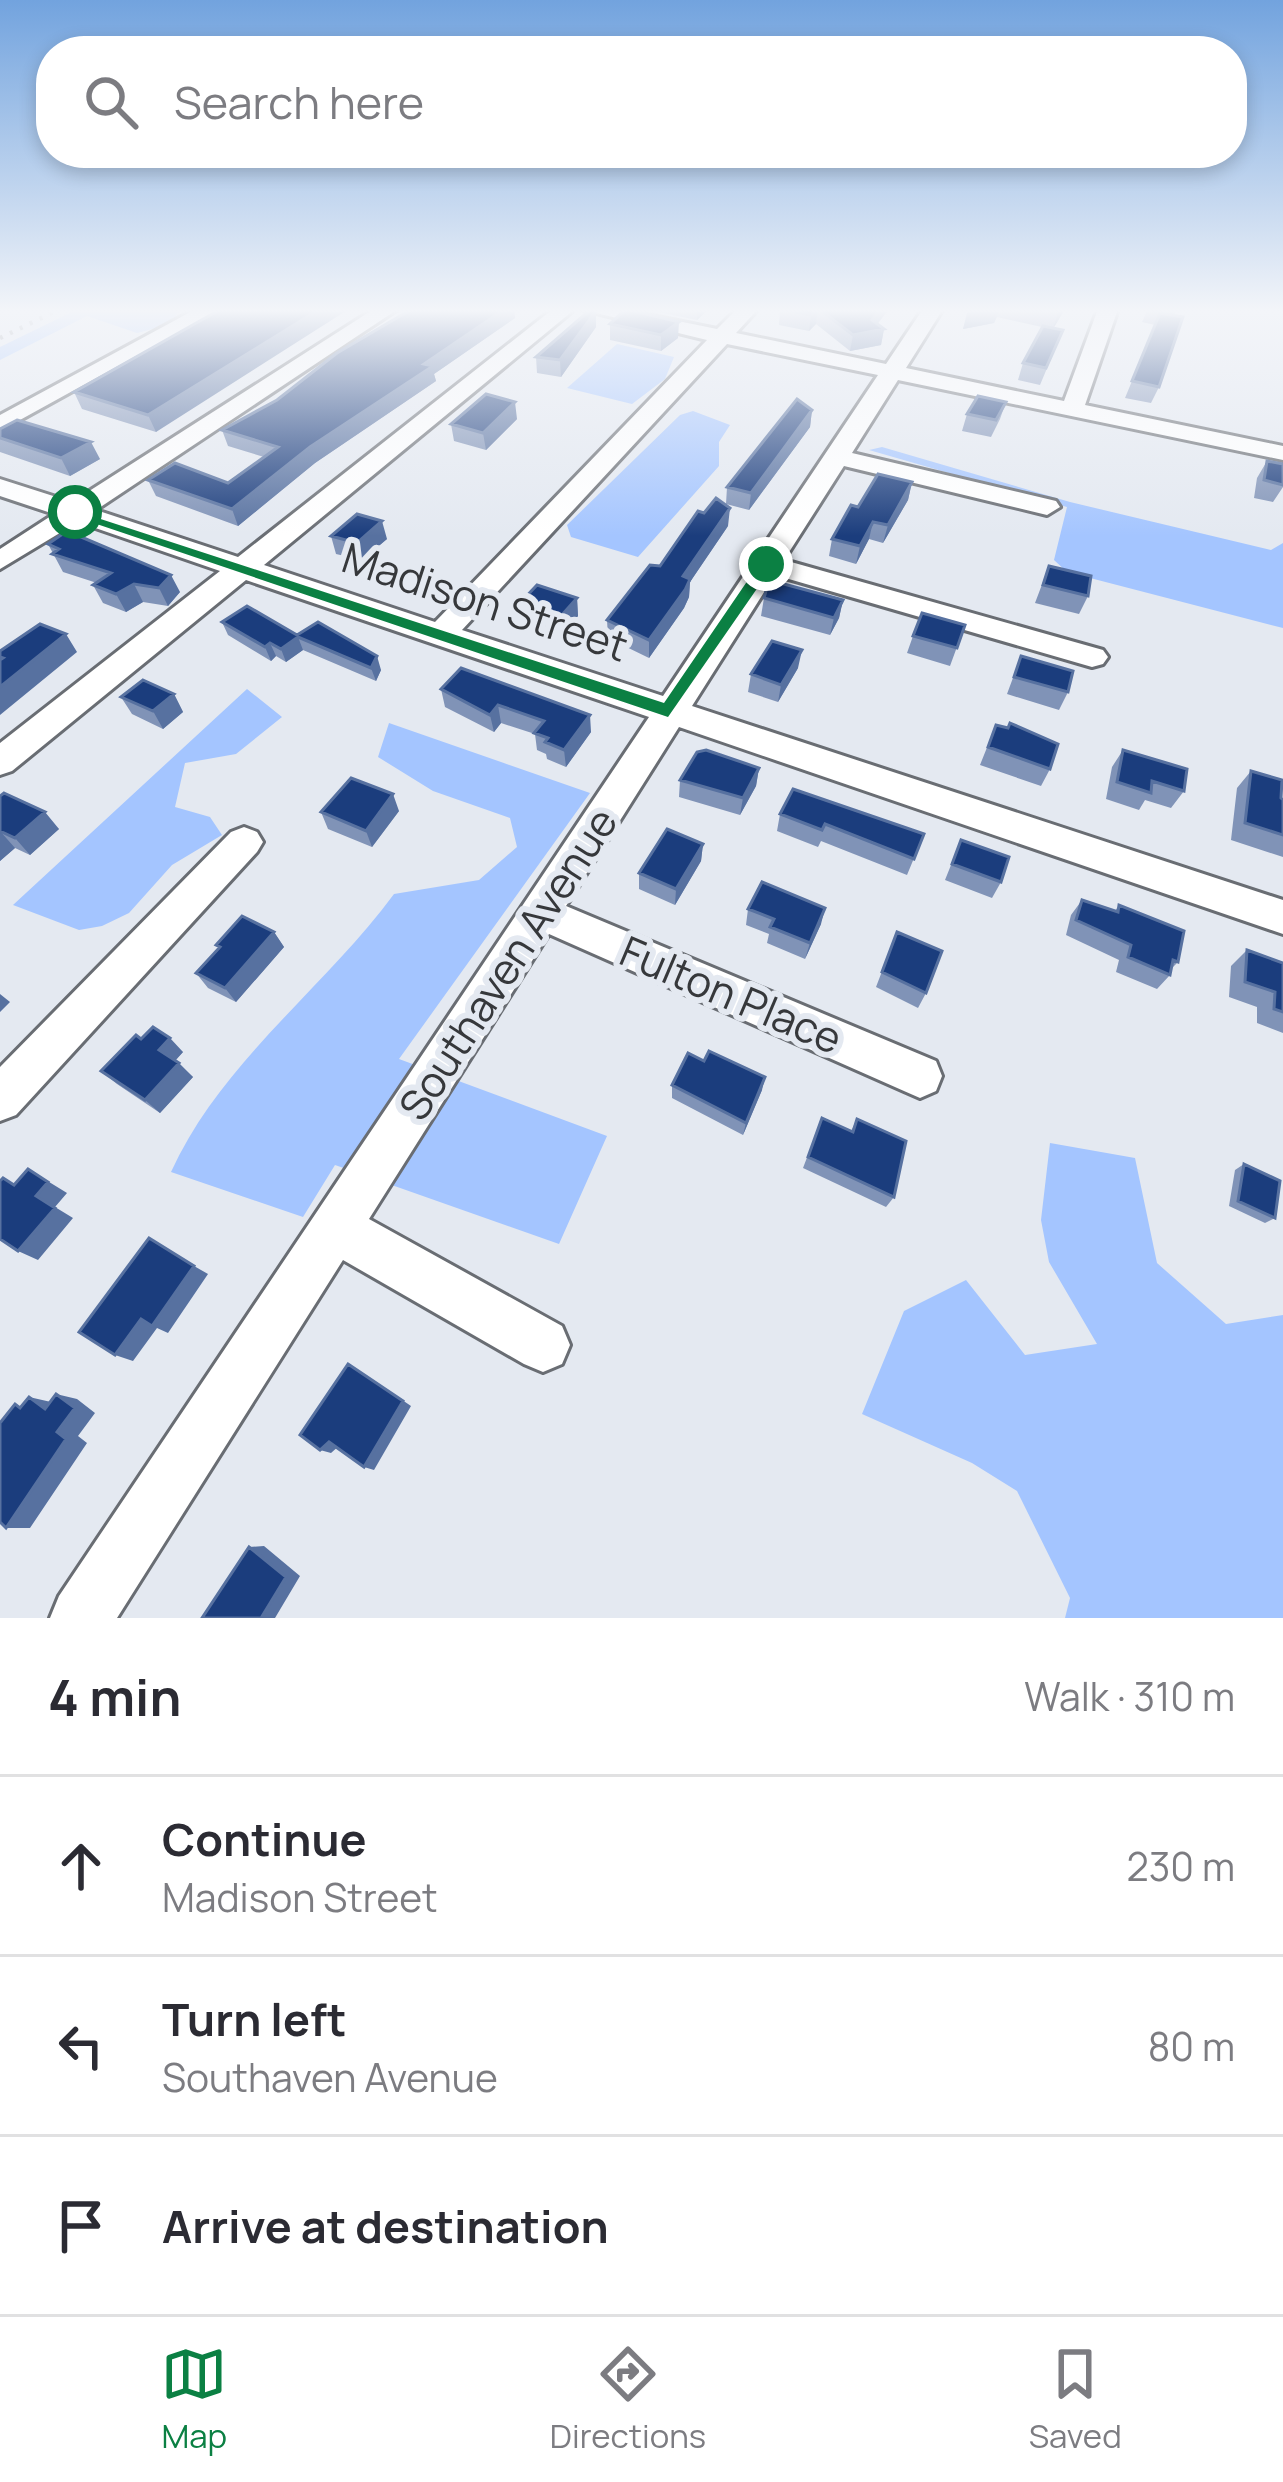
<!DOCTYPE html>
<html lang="en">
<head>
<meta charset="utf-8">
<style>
	:root { --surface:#fff; --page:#f2f2f3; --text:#2b2b33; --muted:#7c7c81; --line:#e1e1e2; --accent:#0b8043 }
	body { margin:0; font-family:Manrope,sans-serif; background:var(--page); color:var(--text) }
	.stop { position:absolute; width:36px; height:36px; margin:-27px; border:9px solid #0b8043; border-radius:50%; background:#fff }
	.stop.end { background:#0b8043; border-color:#fff; box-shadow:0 3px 12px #0008 }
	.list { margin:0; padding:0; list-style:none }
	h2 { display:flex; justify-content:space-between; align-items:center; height:156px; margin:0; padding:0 48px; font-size:51px }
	h2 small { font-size:39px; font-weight:400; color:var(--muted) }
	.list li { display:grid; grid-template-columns:78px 1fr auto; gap:36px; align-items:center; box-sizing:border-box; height:180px; padding:0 48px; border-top:3px solid var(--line) }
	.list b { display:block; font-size:45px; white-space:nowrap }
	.list p { margin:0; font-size:39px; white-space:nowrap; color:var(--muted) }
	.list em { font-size:39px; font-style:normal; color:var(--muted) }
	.icon { flex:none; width:66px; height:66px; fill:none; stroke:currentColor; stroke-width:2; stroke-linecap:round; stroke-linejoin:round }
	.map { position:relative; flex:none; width:1283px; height:1618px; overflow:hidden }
	.search { position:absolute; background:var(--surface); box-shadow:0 6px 18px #0003; left:36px; right:36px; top:36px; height:132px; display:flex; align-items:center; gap:30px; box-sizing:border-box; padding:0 42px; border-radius:48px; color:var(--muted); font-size:45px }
	.sheet { height:696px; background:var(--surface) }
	nav { display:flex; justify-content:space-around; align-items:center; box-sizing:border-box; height:168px; border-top:3px solid var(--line); background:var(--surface); font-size:33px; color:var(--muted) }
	nav a { display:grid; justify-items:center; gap:6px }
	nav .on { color:var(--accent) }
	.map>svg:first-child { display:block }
	.green { fill:#a4c5ff }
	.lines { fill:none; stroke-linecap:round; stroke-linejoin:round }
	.minor-casing { stroke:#696d73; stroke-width:6 }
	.minor { fill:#fff; fill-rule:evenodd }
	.rail { stroke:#85898e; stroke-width:4.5; stroke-dasharray:3 8; stroke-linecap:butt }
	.wall { fill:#8093b7 }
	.shaded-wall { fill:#5771a0 }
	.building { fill:#1b3d7d; stroke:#5771a0; stroke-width:3 }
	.route { fill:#0b8043 }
	.labels { text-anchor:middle; stroke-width:12; stroke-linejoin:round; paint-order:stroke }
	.street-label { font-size:42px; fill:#36383b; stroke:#e4e9f1 }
</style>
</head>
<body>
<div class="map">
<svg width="1283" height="1618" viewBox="0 0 1283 1618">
	<rect width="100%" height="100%" fill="#e4e9f1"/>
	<path class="green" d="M78,309H179L172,324L137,333L87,316L0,360V347Z
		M617,344L674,357L665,379L632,404L567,388Z
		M693,411L730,425L719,442V466L638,557L571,537L567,525L680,415Z
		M882,447L1070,502L1271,550L1283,543V628L1067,572L1054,560L1067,507L869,450Z
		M247,689L282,717L236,754L185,763L175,807L210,817L222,835L172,865L129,913L102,926L79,930L13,905Z
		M389,723L590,793L399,1059L607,1136L559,1244L335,1165L303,1217L171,1172C221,1062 323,990 394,894L479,880L517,847L510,818L433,791L378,757Z
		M1050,1143L1135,1158L1157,1263L1226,1324L1283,1315V1618H1065L1070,1598L1017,1491L972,1463L862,1414L904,1311L966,1280L1025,1355L1097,1344L1049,1262L1041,1220Z"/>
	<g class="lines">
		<g class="minor-casing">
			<path id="minor" d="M196,309H221L0,431V415Z
				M374,309H398L96,510L238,557L553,309H575L264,565L435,622L707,340L580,309H619L717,329L737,309H758L736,333L886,364L923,309H943L906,368L1064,401L1098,309H1118L1085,405L1283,446V460L898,380L852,453L1056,501L1060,507L1047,515L844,466L784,560L1103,650L1108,657L1103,664L1092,667L775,575L692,706L1283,900V934L679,727L566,906L936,1061L942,1076L936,1091L920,1098L904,1091L549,934L369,1219L562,1326L570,1345L562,1364L543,1372L524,1364L343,1260L117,1618H50L59,1596L649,717L246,580L12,771L0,775V743L220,571L78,522L0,569V549L54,514L0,496V479L72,502ZM727,344L878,375L663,696L462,630Z
				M244,827L257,832L263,842L257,852L16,1115L0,1121V1067L231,832Z"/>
		</g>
		<use href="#minor" class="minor"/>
		<path class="rail" d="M0,338L60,309"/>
	</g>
	<path class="wall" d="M221,309L156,432L82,409L74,392Z
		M412,309H514L515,318L434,374L436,381L315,463L238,526L156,496L148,480L228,483L264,457L228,446L222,430L277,400Z
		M644,309H709L697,320Z
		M780,309H889L877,324L884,329L881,345L850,351L816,324L809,331L779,325Z
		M970,309H1065L1053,328L1063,330L1040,385L1018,380L1023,363L1042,327L997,317L994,323L963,329Z
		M1148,309H1176L1159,387L1151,403L1125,398L1155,325L1142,322Z
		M596,311V327L561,377L537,373L536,357Z
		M610,324L678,338L661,351L610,340Z
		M1006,402L1000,419L991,437L962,431L967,414Z
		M812,410L810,427L749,510L726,504L727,487Z
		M517,419L486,450L454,441L451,424Z
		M0,429L100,459L70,476L0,452Z
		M1267,461L1283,464V487L1273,502L1254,498L1257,478Z
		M912,482L908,500L883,543L869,539L856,564L829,556L832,539L858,507Z
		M728,526L690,582L689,597L684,608L649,658L608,638L607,620L660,566Z
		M331,536L387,539L362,560L336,554Z
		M48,544L180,592L168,606L143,602L126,612L103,603L93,585L97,583L63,572Z
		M1049,566L1088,596L1079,614L1035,603Z
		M577,598L578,616L562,634L523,620L520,603Z
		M764,598L843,600L839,618L830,635L761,616Z
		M222,622L297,635L381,670L376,681L303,650L286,662L276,656L271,661L228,635Z
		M965,625L950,666L907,653L913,636Z
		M1021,656L1068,692L1059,710L1007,694Z
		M798,668L778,702L748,692L751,674Z
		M441,689L591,732L566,767L547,759L546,754L537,750L535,734L501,723L494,732L445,707Z
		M174,694L183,712L163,729L132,714L121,697Z
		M996,725L1050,769L1041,786L980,765Z
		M1123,750L1184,791L1171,808L1145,800L1139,810L1106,799L1112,767Z
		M759,768L756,786L740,815L679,797L680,780Z
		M1251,771L1283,800V857L1231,840L1237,788Z
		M0,796L59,829L30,855L15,848L0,861Z
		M399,811L372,847L328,829L321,812Z
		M780,814L924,834L907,875L821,841L818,847L777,831Z
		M961,840L1001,882L992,898L945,880Z
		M703,844L701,861L675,905L639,889V873Z
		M1082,900L1115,911L1119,905L1178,962L1171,969L1170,975L1157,989L1116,972L1119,960L1066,935L1071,915Z
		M748,909L821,924L805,959L767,943L769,934L746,925Z
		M274,932L284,947L236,1002L208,988L196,973L218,948L216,945Z
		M897,932L926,993L918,1008L876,987Z
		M1247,950L1283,963V1033L1257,1023V1007L1229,997L1231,966Z
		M141,1039L183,1052L175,1061L193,1077L160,1113L117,1084L101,1071Z
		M672,1085L762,1090L743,1135L672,1098Z
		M822,1118L851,1131L857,1119L894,1197L886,1207L803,1168Z
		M1244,1164L1275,1218L1265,1223L1229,1206L1235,1170Z"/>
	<path class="shaded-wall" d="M320,309H349L156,432L148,415Z
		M505,309H514L515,318L434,374L436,381L315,463L238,526L232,509L310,447L424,364Z
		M697,309H709L697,320Z
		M818,309L816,324L809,331L811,315Z
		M880,309H889L872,331L884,329L881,345L850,351L853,335L872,320Z
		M989,309H1000L994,323L963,329L967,313Z
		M1060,309H1065L1053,329L1058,313Z
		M596,311V327L561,377L560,360Z
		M679,322L678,338L661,351V335Z
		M515,402L517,419L486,450L483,433Z
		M812,410L810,427L749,510L751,493Z
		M91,442L100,459L70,476L61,458Z
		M912,482L908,500L883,543L888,525Z
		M730,508L728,526L690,582L689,597L684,608L649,658V640L683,576Z
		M382,521L387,539L362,560L357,543Z
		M873,522L869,539L856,564L860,546Z
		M171,575L180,592L168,606L159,588Z
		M134,584L143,602L126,612L116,594Z
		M577,598L578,616L562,634L561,616Z
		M843,600L839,618L830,635L834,618Z
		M66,634L77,652L0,715V687Z
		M298,637L303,650L286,662L281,649Z
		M270,643L276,656L271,661L265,647Z
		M802,650L798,668L778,702L781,685Z
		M377,656L381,670L376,681L371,668Z
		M174,694L183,712L163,729L153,711Z
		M498,705L501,723L494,732L490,715Z
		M590,715L591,732L566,767L564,750Z
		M759,768L756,786L740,815L743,798Z
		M393,794L399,811L372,847L366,831Z
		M45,812L59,829L30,855L15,838Z
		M0,831L15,848L0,861Z
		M703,844L701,861L675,905L676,889Z
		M825,908L821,924L805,959L810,943Z
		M274,932L284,947L236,1002L225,988Z
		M0,994L10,1002L0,1012Z
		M170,1038L183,1052L172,1064L159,1050Z
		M179,1063L193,1077L160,1113L145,1100Z
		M765,1077L762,1090L743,1135L746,1123Z
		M28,1169L67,1193L55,1207L73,1218L38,1260L18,1251L36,1196Z
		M194,1266L208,1274L168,1333L157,1328L133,1361L115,1355L141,1319Z
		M358,1370L411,1406L374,1470L364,1467Z
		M56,1394L77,1399L95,1413L78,1436L87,1443L30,1528H6L57,1432Z
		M29,1397L51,1402L45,1409Z
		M329,1442L340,1445L331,1453L320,1450Z
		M264,1546L300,1576L275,1618H261L249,1547Z"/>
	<path class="building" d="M221,309H320L148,415L74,392Z
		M412,309H505L424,364L433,366L310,447L232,509L148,480L175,463L228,483L278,447L222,430L277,400L337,353Z
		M591,309L596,311L560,360L536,357Z
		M626,309L679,322L661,335L610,324Z
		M782,309H817L811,315Z
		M819,309H880L872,320L884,329L853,335Z
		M1160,313L1183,317L1159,387L1132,381Z
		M1043,326L1063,330L1046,368L1023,363Z
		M486,394L515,402L483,433L451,424Z
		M978,396L1006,402L996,420L967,414Z
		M797,399L812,410L751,493L727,487Z
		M17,420L91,442L61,458L0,438V429Z
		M1267,461L1283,464V485L1264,480Z
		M878,474L912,482L888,525L873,522L860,546L832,539L851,505L858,507Z
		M716,498L730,508L683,576L690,579L685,590L649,640L607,620L650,565L660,566L698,511L704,513Z
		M357,514L382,521L357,543L331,536Z
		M67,531L171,575L159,588L134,584L116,594L93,585L111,573L52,554L59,549L48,544Z
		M1049,566L1091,576L1088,596L1043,585Z
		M769,580L843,600L834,618L764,598Z
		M537,585L577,598L561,616L520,603Z
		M247,606L297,635L318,622L377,656L371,668L298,637L281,649L270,643L265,647L222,622Z
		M922,613L965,625L957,648L913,636Z
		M40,624L66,634L0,687V660L3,658L0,657V651Z
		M772,641L802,650L781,685L751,674Z
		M1021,656L1073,671L1068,692L1014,677Z
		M461,668L590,715L564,750L545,742L548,738L534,733L544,721L498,705L490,715L441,689Z
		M143,680L174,694L153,711L121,697Z
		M1010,723L1058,744L1050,769L988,747L996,725L1008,728Z
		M706,750L759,768L743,798L680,780L697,752Z
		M1123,750L1187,769L1184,791L1152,781L1151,793L1117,782Z
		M1251,771L1282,780L1281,798L1283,800V835L1245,823Z
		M351,778L393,794L366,831L321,812Z
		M793,789L924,834L914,859L825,824L822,830L780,814Z
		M4,793L45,812L15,838L0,831V796Z
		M667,829L703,844L676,889L639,873Z
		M961,840L1009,857L1001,882L952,864Z
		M762,882L825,908L810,943L770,927L774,919L748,909Z
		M1082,900L1118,912L1119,905L1184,931L1178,962L1173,960L1170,975L1128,957L1131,945L1076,920Z
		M242,916L274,932L225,988L196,973L220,947L216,945Z
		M897,932L942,951L926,993L882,972Z
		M1247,950L1283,963V1012L1274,1009L1275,992L1245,982Z
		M153,1027L170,1038L159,1050L179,1063L145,1100L101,1071L136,1035L141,1039Z
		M709,1051L765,1077L746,1123L672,1085L688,1053L704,1061Z
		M822,1118L853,1132L857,1119L906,1141L894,1197L808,1157Z
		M1244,1164L1280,1181L1275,1218L1238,1201Z
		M28,1169L48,1182L36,1196L55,1208L18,1251L0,1239V1181L3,1178L14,1185Z
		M149,1238L194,1266L152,1326L141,1319L115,1355L79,1332Z
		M348,1364L403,1401L364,1467L329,1442L320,1450L300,1435Z
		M56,1394L75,1408L57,1432L66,1439L6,1528L0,1522V1423L15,1404L20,1408L29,1397L45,1409Z
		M249,1547L286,1577L261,1618H202Z"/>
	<linearGradient id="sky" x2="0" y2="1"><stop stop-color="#72a3de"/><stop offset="0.58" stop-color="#f3f5f9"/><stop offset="1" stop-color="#f3f5f9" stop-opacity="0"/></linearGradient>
	<rect width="1283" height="536" fill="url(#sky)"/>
	<path class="route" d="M70,509L664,703L761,561L774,564L668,717L70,515Z"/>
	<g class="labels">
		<g class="street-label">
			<text transform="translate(485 602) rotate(18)" y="15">Madison Street</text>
			<text transform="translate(508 964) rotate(-57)" y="15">Southaven Avenue</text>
			<text transform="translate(731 995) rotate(23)" y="15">Fulton Place</text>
		</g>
	</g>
</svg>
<div class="stop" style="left:75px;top:512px"></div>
<div class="stop end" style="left:766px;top:564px"></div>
<div class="search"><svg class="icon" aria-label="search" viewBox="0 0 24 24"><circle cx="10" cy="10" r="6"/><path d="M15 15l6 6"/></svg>Search here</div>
</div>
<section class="sheet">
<h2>4 min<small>Walk · 310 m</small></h2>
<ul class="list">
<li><svg class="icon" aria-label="ahead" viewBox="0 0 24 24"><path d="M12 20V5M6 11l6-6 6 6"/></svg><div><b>Continue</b><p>Madison Street</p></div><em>230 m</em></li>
<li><svg class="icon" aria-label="left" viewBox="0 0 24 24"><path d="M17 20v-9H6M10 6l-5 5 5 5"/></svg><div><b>Turn left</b><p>Southaven Avenue</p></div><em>80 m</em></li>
<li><svg class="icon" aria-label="arrive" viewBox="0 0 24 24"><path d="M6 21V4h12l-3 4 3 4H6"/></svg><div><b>Arrive at destination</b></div></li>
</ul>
</section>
<nav>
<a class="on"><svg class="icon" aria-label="map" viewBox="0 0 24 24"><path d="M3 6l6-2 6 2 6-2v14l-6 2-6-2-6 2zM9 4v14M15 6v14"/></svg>Map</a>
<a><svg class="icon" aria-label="directions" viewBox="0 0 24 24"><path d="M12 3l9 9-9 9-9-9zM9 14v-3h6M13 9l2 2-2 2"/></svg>Directions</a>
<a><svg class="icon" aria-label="saved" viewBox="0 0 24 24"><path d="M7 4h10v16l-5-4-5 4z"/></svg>Saved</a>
</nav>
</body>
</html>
